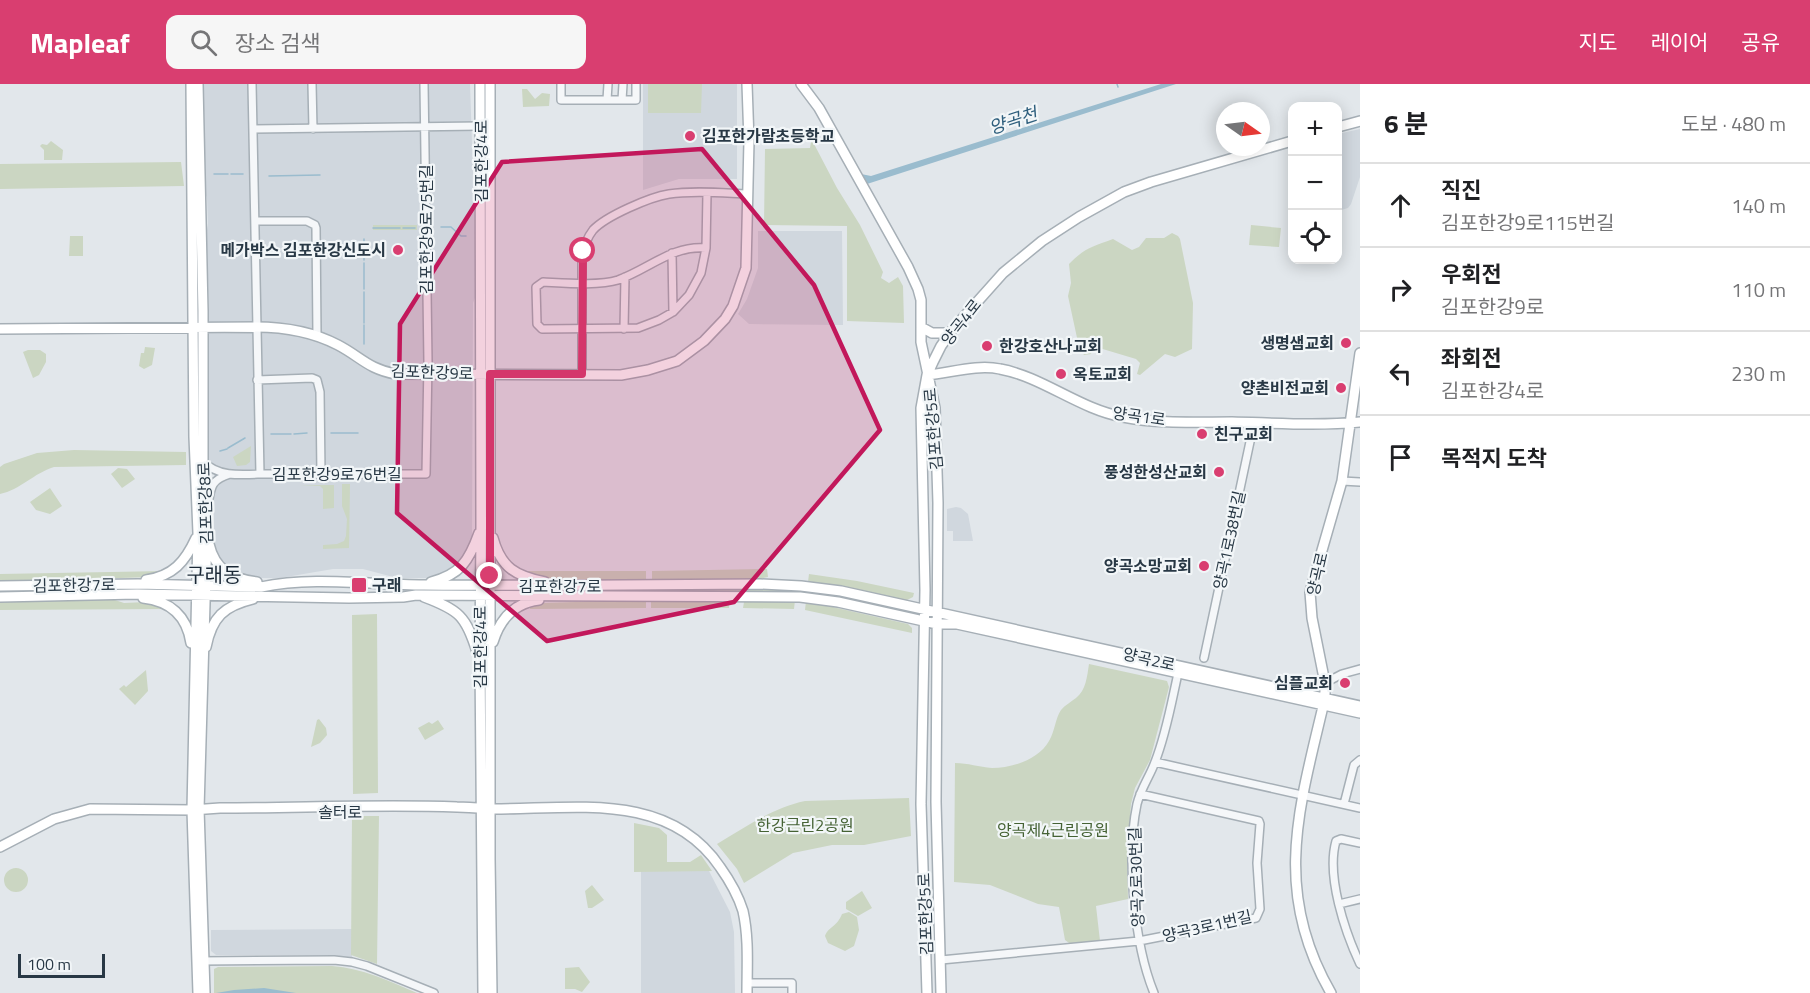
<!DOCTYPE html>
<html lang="ko">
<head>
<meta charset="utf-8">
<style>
	:root { --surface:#fff; --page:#f6f6f6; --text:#202124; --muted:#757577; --line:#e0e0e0; --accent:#d93e70 }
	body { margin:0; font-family:"Titillium Web","Noto Sans KR",sans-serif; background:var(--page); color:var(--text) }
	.controls { position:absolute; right:18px; top:18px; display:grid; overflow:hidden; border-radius:12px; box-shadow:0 3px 15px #0003 }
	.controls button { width:54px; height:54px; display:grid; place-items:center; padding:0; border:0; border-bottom:2px solid var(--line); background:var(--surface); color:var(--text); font:30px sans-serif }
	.compass { position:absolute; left:1216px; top:18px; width:54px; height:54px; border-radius:50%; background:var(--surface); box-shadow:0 3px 15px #0003; rotate:104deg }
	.scale { position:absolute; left:18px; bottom:15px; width:87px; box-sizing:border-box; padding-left:6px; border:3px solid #283845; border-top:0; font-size:16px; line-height:21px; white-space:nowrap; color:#283845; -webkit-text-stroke:4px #f2f6f8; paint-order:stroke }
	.stop { position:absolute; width:18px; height:18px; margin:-14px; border:4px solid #d93e70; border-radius:50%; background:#fff }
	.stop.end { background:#d93e70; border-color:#fff; box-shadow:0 2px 6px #0008 }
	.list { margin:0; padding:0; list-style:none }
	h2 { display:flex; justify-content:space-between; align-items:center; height:78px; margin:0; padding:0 24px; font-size:26px }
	h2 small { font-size:20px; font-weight:400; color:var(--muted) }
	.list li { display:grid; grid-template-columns:39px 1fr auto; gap:18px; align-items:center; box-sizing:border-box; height:84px; padding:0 24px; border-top:2px solid var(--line) }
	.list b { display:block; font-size:22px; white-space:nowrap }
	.list p { margin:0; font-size:20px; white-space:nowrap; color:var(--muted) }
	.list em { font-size:20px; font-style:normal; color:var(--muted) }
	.icon { flex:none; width:33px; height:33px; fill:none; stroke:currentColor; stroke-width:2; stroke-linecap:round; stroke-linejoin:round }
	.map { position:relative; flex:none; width:1360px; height:909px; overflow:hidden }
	header { display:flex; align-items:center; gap:36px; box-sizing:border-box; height:84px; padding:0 30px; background:var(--accent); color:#fff }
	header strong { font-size:28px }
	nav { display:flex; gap:33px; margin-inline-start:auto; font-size:21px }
	.search { width:420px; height:54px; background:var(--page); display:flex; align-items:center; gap:15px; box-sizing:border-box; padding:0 21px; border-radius:12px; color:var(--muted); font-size:22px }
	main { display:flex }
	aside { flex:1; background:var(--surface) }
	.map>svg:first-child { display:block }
	.built { fill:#d0d7de }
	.green { fill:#cbd6c2 }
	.water { fill:#9abcce }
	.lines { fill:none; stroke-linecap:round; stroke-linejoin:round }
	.stream { stroke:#9abcce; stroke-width:1.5 }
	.street-casing { stroke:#a6afb6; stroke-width:10 }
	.secondary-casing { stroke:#a6afb6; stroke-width:12 }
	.street { stroke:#f5f7f9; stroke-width:7 }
	.secondary { stroke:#fff; stroke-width:9 }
	.route { stroke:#d93e70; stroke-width:8 }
	.marked { fill:#c2185b; fill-opacity:0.2; stroke:#c2185b; stroke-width:4.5; stroke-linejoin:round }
	.poi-dot { fill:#d93e70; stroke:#f2f6f8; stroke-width:2 }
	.labels { text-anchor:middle; stroke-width:4.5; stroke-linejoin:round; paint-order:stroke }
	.poi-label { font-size:16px; font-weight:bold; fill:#283845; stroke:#f2f6f8; text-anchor:end }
	.street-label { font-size:16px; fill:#283845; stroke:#f2f6f8 }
	.park-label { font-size:16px; fill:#456234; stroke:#f2f6f8 }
	.water-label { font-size:18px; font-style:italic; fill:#2f5f7d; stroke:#f2f6f8 }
	.quarter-label { font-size:20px; fill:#1a2836; stroke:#f2f6f8 }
</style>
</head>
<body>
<header>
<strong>Mapleaf</strong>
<div class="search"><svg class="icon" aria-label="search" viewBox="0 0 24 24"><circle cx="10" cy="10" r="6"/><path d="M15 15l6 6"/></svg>장소 검색</div>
<nav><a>지도</a><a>레이어</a><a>공유</a></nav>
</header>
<main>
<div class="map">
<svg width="1360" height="909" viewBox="0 0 1360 909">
	<rect width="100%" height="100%" fill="#e2e7eb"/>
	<path class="built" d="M202,0H470L477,208L473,219L472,461L470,466L451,489L430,494H397L363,485H333L280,494H251L226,483L218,474L214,462V384L209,379L208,368L206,304L209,289V228L208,190L206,181L205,156L208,140L207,114L204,105Z
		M643,0H737V95H679L643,106Z
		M1360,45V93L1351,120L1348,124L1338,127V50Z
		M758,147H842L843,241L749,240L738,230L747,215L758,184Z
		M956,423L961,424L968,430L973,457H953V447H947V425Z
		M641,787H709L730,828L734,848L735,909H641Z
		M352,845V874L328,871H216L211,867V846Z"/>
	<path class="green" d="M648,0H702L701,29H648Z
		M522,5H527L535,15L542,9L550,10L549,22L523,23Z
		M51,57L63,66L62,76H44V66L40,62L42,60L47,61Z
		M811,58H813L837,104L860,141L883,188L881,194L889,199L898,193L903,202L904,239L847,237V142L764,141L765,65L810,64Z
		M181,78L184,102L0,105V80Z
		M373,141H417V146H373Z
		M1251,141L1281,144L1279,163L1249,161Z
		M1172,149L1178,152L1180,155L1193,219L1192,265L1175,273L1165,270L1140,291L1137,290L1140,279L1136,275L1096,263L1094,264L1091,270L1084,271L1079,263L1068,212L1071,199L1069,180C1086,163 1092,163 1113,155L1132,166L1139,163L1146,154H1164Z
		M70,152H83V172H69Z
		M145,263L155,264L152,281L144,285L139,282L141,269H144Z
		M28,266H40L46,270V278L39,291L33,294L23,268Z
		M251,362L250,378L246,381L237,382L233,373Z
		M74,366L186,368V381L54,383C34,389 20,406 0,410V383L4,380L37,369Z
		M118,384L127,385L135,395L122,404L111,390Z
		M342,400H350L349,464L323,465V461L337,460L344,457L346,452L347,435L342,422Z
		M300,401H334V424L323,425V405L320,402Z
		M50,404L62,422L50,430L36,426L30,418Z
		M767,485L768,493L759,495L652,497V487Z
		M165,487L151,493L0,498V490Z
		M525,487H646V497H573L539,494L524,489Z
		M809,490L857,497L914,509L913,513L905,517L842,502L808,498Z
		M752,504L797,506L795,509L559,506Z
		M112,515L124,519L147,518L166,525L0,526V518Z
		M719,515L729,518V524H651V517Z
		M761,515L795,516L794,525L743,524L744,518Z
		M646,516V524L530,525V520L540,519Z
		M806,517L908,540L912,544V549L805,526Z
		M377,530L378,709L353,710L352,531Z
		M1089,580L1167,597L1169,603L1150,676L1135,704L1131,720L1127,775L1128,815L1096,822L1100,857L1072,861L1065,856L1059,823L1038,820L990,801L954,798L955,679C968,679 979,683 992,684C1013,684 1039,675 1049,657C1055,647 1055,635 1061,626C1065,621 1071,618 1076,614C1086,606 1087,593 1089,580Z
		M146,586L148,607L135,621L119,605L124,601L126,603Z
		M319,635L326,644L327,651L320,659L311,663L317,636Z
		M438,636L444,645L425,656L418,644L429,638L432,640Z
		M909,714L911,752L864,761H832L793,769L744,799L737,785L717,760C746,743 772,724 805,717Z
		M352,732H379L377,880L351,871Z
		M634,739L659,744L667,751V778H690L701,771L712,787L634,788Z
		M4 796a12 12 0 1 1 24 0a12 12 0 1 1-24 0Z
		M592,801L604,816L592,824H588L585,807Z
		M862,807L872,824L858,832L846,825V818Z
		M849,828L857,833L859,846L854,862L845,867L828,859L825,852C828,843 837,843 842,830Z
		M332,882C362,884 389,897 417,909H214V885L218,883Z
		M579,883L590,898L582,908L575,905H565V884Z"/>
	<path class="water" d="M1161,0H1176L867,100L861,90L871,92Z
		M264,904L296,909H216L234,906Z"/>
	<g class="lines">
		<path class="stream" d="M1117,0L1118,3
			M214,90H228
			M231,90H243
			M269,92L320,91
			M441,143H451L461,152H466
			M373,144H400
			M403,144H415
			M364,155V176
			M364,179V205
			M364,208V239
			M364,241V260
			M331,349H358
			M271,350H291
			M294,350L307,349
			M228,364L245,354
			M220,367L227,365"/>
		<g class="street-casing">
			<path id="street" d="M252,0L260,390H426L428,278L424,0
				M312,0L313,45
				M561,0V16H636V0
				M607,16L608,0
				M622,16L623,0
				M254,45L480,42
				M256,137H307L315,141L316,144L317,251
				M706,164C672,161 649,185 618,196C599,202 564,199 543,198L536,203L537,240L542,245L638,244L659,236L673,228L689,211L701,189L706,164L707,109
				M672,169L673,228
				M624,245L625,193
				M582,290V176C583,165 586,155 593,146C606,132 650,113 669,110C694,106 723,109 748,110
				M257,296L312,294L317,296L320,308L321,390
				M203,377C217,393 241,391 260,390
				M1342,397L1360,398
				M208,421C211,402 211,396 230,390
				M1204,574L1254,339
				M1325,599L1342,590L1360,585
				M1155,678L1360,724
				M1344,720L1354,681L1360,676
				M1360,759L1341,755L1336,757C1326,792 1345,848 1360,880
				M1339,820L1360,815
				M941,876L1139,857L1256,834L1260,825L1257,779L1260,740L1259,737L1140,710
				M200,877L334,876L352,878L367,882L434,909
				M747,899H792V909
				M1154,909C1134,860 1126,772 1137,720C1141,704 1150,692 1155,678C1167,648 1172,615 1179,585"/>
		</g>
		<g class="secondary-casing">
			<path id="secondary" d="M191,0L194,353L198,449L192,726L198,909
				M198,0L203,227V377L207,450L199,725L205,909
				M480,0L481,441L480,577L483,909
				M490,0V775L492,909
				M801,0L819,24L908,183L918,205L921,216V258L935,324L938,419L936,718L941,909
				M1338,43L1360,37
				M921,243L932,249H950
				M0,245L256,243C284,243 313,248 338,261C361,273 368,285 396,290L621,291L648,286L677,277L704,257L725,235L733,222L746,184L749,57L747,0
				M927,291C950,289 977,280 1000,285C1043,293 1079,325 1123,333C1158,340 1196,338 1232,338C1275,339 1318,342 1360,338
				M493,454C501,484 516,492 545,498
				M209,460C215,486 232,495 257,498
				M146,496C173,492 185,478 196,454
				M431,498C460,491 469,477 479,449
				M0,502L138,500L261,503C314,492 370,501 424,501C536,502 648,501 760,500L801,502L841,507L1360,622
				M0,513L137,510L349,514L403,513L416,511L800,513L838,518L937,540H957L1360,629
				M424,513C459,526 466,532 477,568
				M143,514C170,517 187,532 191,559
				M493,558C500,535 514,519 539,516
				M206,563C212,533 224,522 253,515
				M0,763L54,735L90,725L192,726L220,724C299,724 378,720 457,723C468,723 478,724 489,725C570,726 667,705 720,783C730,797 738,811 743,827C749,854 747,882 747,909
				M927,909L921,720L925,506L921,324L927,291L933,278L941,262L953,245L1003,189L1042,157L1079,133L1124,108L1151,98L1292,57
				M1331,909C1271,806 1300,721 1325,614V599L1312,534L1310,508L1342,397L1360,269"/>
		</g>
		<use href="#street" class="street"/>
		<use href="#secondary" class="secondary"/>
	</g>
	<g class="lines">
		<path class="route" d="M490,492V290H582L583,167"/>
	</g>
	<path class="marked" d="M702,65L814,201L880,346L734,518L547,557L397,429L400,240L502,78Z"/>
	<g class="poi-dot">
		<circle cx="690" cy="52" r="6"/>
		<circle cx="398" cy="166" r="6"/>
		<circle cx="1346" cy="259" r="6"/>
		<circle cx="987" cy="262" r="6"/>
		<circle cx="1061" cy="290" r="6"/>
		<circle cx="1341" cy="304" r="6"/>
		<circle cx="1202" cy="350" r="6"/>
		<circle cx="1219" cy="388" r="6"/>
		<circle cx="1204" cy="482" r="6"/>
		<rect x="351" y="493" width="16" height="16" rx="3"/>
		<circle cx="1345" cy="599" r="6"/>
	</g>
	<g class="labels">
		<g class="poi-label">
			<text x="702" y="58" text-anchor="start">김포한가람초등학교</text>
			<text x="386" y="172">메가박스 김포한강신도시</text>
			<text x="1334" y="265">생명샘교회</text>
			<text x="999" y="268" text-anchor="start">한강호산나교회</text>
			<text x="1073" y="296" text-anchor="start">옥토교회</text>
			<text x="1329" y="310">양촌비전교회</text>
			<text x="1214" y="356" text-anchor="start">친구교회</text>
			<text x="1207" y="394">풍성한성산교회</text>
			<text x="1192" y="488">양곡소망교회</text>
			<text x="372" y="507" text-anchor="start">구래</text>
			<text x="1333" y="605">심플교회</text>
		</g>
		<g class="street-label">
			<text transform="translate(481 77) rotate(-90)" y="6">김포한강4로</text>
			<text transform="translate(426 145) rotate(-90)" y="6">김포한강9로75번길</text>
			<text transform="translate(961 238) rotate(-52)" y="6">양곡4로</text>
			<text transform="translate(432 288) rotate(2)" y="6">김포한강9로</text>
			<text transform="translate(1139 332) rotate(8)" y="6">양곡1로</text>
			<text transform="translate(933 345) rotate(-95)" y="6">김포한강5로</text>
			<text x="337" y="396">김포한강9로76번길</text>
			<text transform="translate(205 419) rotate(-92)" y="6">김포한강8로</text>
			<text transform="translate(1229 456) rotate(-78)" y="6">양곡1로38번길</text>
			<text transform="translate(1317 490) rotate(-77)" y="6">양곡로</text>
			<text transform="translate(74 501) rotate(-1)" y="6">김포한강7로</text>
			<text x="560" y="508">김포한강7로</text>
			<text transform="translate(480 563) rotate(-90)" y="6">김포한강4로</text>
			<text transform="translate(1149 575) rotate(13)" y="6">양곡2로</text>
			<text x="340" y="734">솔터로</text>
			<text transform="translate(1136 793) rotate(-92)" y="6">양곡2로30번길</text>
			<text transform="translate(925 830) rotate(-92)" y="6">김포한강5로</text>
			<text transform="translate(1207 842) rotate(-13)" y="6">양곡3로1번길</text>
		</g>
		<g class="park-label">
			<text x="805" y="747">한강근린2공원</text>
			<text x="1053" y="752">양곡제4근린공원</text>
		</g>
		<g class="water-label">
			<text transform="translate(1013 37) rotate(-18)" y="6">양곡천</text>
		</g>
		<g class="quarter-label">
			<text x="214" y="498">구래동</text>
		</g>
	</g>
</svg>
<div class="controls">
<button>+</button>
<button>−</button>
<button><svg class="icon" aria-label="locate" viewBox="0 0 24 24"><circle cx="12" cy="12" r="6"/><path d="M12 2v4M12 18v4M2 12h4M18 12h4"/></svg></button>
</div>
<svg class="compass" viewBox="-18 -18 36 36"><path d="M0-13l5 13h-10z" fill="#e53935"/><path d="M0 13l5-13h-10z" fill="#757577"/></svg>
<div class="scale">100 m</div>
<div class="stop" style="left:583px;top:167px"></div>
<div class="stop end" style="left:490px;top:492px"></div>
</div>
<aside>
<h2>6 분<small>도보 · 480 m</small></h2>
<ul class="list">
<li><svg class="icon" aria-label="ahead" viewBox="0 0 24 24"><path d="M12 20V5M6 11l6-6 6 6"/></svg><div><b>직진</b><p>김포한강9로115번길</p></div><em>140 m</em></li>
<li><svg class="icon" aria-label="right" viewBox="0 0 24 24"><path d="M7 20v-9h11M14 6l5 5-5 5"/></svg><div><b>우회전</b><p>김포한강9로</p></div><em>110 m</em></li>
<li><svg class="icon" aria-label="left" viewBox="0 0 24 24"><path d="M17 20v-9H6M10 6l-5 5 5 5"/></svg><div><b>좌회전</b><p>김포한강4로</p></div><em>230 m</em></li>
<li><svg class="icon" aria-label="arrive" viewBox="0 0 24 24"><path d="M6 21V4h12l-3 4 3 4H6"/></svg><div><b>목적지 도착</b></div></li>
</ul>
</aside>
</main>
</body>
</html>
